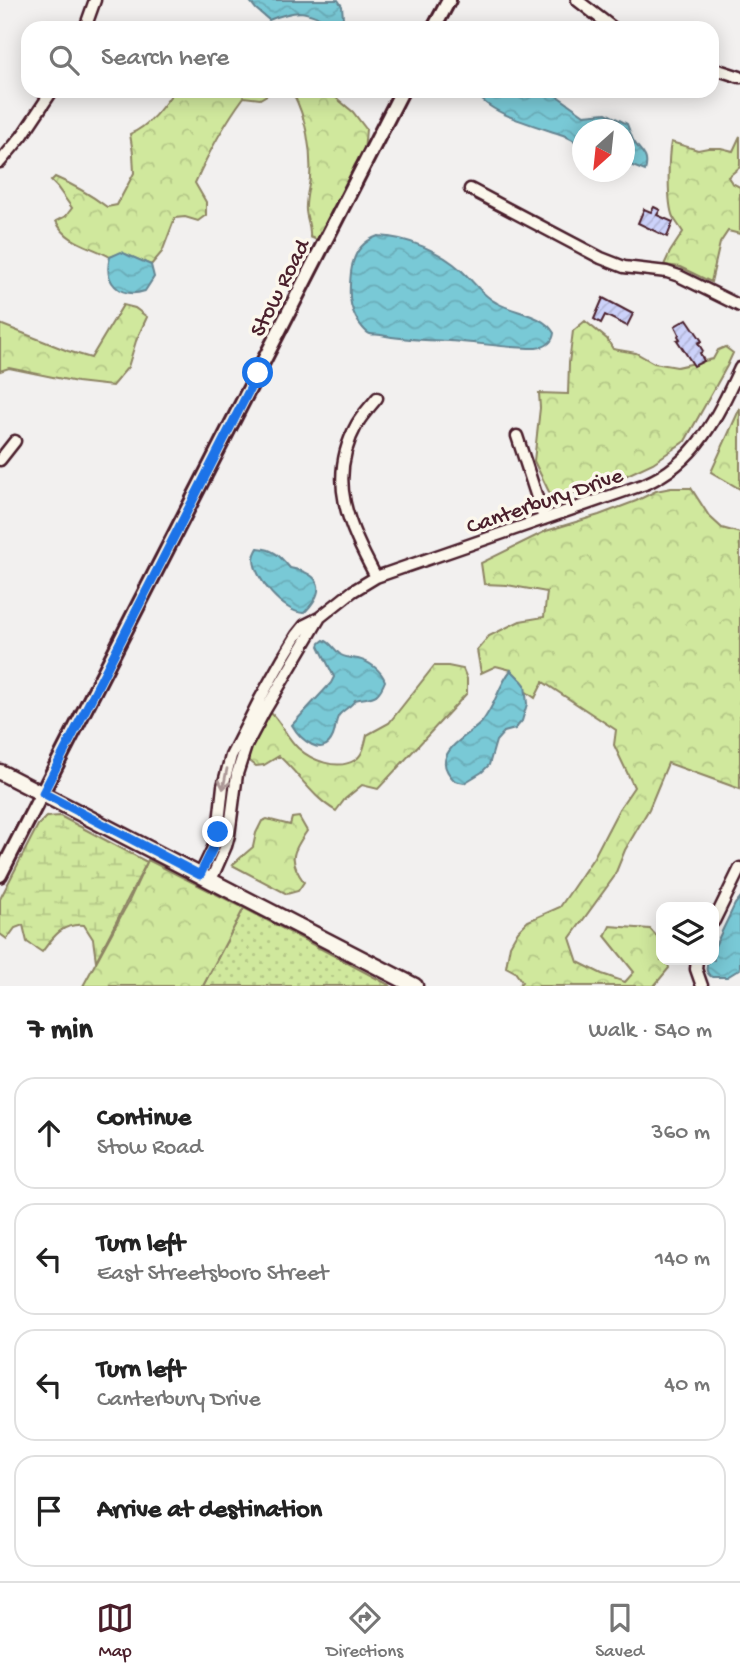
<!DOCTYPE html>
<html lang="en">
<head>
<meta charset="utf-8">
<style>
	:root { --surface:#fff; --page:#f6f6f6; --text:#222; --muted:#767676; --line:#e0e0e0; --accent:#4a1f2b }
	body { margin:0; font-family:"Gochi Hand",sans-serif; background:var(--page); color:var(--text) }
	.controls { position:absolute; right:21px; bottom:21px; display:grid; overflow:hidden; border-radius:14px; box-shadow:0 4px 18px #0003 }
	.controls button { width:63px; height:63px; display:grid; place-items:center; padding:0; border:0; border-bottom:2px solid var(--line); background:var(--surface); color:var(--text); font:35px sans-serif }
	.compass { position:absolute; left:572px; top:119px; width:63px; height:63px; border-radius:50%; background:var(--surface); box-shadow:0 4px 18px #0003; rotate:207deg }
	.stop { position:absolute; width:21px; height:21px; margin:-16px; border:5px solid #1a73e8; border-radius:50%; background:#fff }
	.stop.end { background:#1a73e8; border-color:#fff; box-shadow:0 2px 7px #0008 }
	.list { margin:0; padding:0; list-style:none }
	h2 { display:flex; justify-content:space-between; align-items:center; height:91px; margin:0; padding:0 28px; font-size:30px }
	h2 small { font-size:23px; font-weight:400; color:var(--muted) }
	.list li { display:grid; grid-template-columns:46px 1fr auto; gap:21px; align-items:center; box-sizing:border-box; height:112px; margin:0 14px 14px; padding:0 14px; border:2px solid var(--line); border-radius:21px }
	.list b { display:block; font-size:26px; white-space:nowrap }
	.list p { margin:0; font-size:23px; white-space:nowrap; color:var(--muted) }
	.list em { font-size:23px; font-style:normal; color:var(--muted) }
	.icon { flex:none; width:38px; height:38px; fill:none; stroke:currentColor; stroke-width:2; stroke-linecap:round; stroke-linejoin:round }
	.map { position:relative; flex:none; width:740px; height:986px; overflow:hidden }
	.search { position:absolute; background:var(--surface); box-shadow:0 4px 18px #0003; left:21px; right:21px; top:21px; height:77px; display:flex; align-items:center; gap:18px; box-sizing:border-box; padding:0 24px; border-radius:21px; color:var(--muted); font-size:26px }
	.sheet { height:595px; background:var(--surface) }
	nav { display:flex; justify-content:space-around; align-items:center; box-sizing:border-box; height:98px; border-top:2px solid var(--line); background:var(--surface); font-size:19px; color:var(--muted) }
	nav a { display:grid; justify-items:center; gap:4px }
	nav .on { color:var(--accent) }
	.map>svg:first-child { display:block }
	.grass { fill:url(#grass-dots); stroke:#8d8464; stroke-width:2 }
	.forest { fill:url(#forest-crowns); stroke:#8d8464; stroke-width:2 }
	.wetland { fill:url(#wetland-marsh); stroke:#8d8464; stroke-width:2 }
	.water { fill:url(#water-waves); stroke:#668592; stroke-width:2 }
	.building { fill:url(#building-hatch); stroke:#4a1f2b; stroke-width:2 }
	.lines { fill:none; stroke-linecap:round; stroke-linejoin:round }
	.minor-casing { stroke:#4a1f2b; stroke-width:15 }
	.tertiary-casing { stroke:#4a1f2b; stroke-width:18 }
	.secondary-casing { stroke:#4a1f2b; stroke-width:19 }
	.minor { stroke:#fbf7ec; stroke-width:10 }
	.tertiary { stroke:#fbf7ec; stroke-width:12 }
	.secondary { stroke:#fbf7ec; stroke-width:14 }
	.oneway { stroke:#ab9695 }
	.route { stroke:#1a73e8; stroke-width:9 }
	.labels { text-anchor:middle; stroke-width:7; stroke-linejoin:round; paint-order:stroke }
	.street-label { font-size:23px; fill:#4a1f2b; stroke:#fbf7ec }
</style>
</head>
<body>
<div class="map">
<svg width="740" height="986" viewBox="0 0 740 986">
	<defs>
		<pattern id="grass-dots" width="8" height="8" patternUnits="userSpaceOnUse" patternTransform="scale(1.75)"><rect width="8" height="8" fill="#d0e89d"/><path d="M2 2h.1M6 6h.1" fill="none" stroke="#b4c787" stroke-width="1.8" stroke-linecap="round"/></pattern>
		<pattern id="forest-crowns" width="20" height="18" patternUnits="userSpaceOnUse" patternTransform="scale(1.75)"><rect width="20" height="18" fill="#d0e89d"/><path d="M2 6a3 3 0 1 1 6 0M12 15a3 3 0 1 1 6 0" fill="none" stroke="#b4c787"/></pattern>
		<pattern id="wetland-marsh" width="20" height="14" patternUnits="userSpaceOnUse" patternTransform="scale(1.75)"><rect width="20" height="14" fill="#d0e89d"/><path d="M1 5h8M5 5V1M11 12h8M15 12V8" fill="none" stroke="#b4c787"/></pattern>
		<pattern id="water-waves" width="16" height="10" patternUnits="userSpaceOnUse" patternTransform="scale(1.75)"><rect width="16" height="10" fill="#79c9d6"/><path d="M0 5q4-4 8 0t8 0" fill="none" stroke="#6aacb8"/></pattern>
		<pattern id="building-hatch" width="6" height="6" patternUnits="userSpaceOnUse" patternTransform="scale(1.75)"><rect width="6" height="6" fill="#ccd2fa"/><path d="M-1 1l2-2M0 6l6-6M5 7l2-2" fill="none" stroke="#b1b4d6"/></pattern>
	</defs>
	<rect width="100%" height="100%" fill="#f2f0ef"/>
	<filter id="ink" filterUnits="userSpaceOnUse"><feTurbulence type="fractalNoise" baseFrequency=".0143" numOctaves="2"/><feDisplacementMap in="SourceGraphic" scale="14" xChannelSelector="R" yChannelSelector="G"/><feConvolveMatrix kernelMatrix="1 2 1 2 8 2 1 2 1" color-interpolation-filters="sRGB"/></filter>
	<g filter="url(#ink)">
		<path class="grass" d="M244,908L391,986H203Z"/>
		<path class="forest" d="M174,91H328L353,112L366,129L364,152L317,240L310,237C311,226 307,221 306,211C305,200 309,188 310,178C312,150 306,118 293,93L272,92L260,99L244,97C224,124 209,152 195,183L206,202V215L198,221L185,217L175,218L162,252L151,265L122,253L110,257C91,246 66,243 56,221L66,216L72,208L57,187L51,181L55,177C74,185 91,195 107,207L117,205L134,173L133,153L130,134C149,126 162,108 174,91Z
			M740,136V167L728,177L732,183L740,187V234L728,231L720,243L711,282L680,267L664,265L670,252L683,232C680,227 676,222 673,217C667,203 668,158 671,142L698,150L708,148H721L733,151Z
			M123,305L135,308L147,317L136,341L128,367L112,386L77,382L9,368L0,371V324L68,351L91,358Z
			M585,321L607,339L613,349L636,353L654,363L677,367L713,359L718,350L725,347L733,353L727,366L685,441L653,463L606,485L552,498L534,461L540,408L539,393L568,394L569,363L573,331Z
			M740,408V489L711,472Z
			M671,488H691L709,516L722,528L740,533V789L668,763L649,809L625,850L614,877L570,938L578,962L602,974L625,982L634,972L605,936L610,926L650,929L661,941V960H667L669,968L654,986H518L522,982L515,972L506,967L510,945L518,931L528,921L560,907L594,857L619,809L634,787L614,745L616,730L543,682L535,698L525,691V685L511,670L496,666L481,673L477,650L489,636L520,621L544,617L547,592L507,585L484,584L481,563L546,531L599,515L636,501L656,491Z
			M434,666H448L463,669L467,679V693L378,789L362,785L345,799L336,811C312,797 299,774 279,756L264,765L256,766L247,759L253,742L270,712C281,722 287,738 298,748C311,760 337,771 355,760C363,755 365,744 367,735L389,723Z
			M299,817L307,831C292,852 288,860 304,882L298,891L287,894L232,865L253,847L256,833L262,821L267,819L290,825L292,818Z
			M148,860L244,908L203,986H83L128,903Z"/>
		<path class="wetland" d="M60,816L147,862L96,961L93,939L84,925C62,923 53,937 42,952L27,942L23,925L15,928L7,939L0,934V899L38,825L46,817Z"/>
		<path class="water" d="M249,0H338L342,6L343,18L334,25C306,10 299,8 269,20L256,9Z
			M476,91H550L584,115L606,113L627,124C629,129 631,135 633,140C640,153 650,154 645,171L625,163L624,130H582V145C576,142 570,138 563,135C541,127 485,114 476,91Z
			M378,236C407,237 440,251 462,271C473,281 483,296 497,303C515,313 543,314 554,333C553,342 546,347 536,348C507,348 479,343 450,341C427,340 404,340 381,335C378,334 374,335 370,334C366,333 362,327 359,323C348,306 349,292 351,272C353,254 361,242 378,236Z
			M121,252L151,265L154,277L145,291C119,299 103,282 110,257Z
			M258,548C274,549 280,556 290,568C322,574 327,590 304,613C284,613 254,578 254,559C254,554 256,552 258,548Z
			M324,640C332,643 334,650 341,655C346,658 353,658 358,659C370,662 381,670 385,681C377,701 372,696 355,700C351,707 344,709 339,715C335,721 336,729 333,736C323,760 300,739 292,725L331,683L334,677L319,646L320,643Z
			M511,670L522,681L525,685L527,704L522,721L515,729L504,732L496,741L489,765L482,772L464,783L455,781C449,775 442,766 446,757C450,744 471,733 481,723C495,707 498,686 511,670Z
			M740,898V969L727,977H712C705,973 706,967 708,960H714V948L735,904Z"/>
		<path class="building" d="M654,207L660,210L657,215L673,222L667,237L638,223L644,209L651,212Z
			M603,298L633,314L627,326L605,315L601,323L594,319Z
			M687,319L702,341L698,343L703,351L700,353L704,361L694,366L677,340L680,339L678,336L679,334L675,326Z"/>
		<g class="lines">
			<g class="minor-casing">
				<path id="minor" d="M577,0L613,28
					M85,28L95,0
					M712,68L740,77
					M0,162L22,136L52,91
					M470,189L601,258L624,267L667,272L679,276L740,306
					M517,436L544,519
					M0,460L15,441
					M376,577C349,526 326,480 357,424C362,415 370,407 377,398
					M200,875L213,848L218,832L223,786L231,756L260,699L283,658L297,635L305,625L319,618L353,591L376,577L645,484C696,463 718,415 740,368
					M211,880L226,846L229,835L237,774L246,746L264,712L319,619
					M714,921L740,868
					M697,960L696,969L702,986"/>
			</g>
			<g class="tertiary-casing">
				<path id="tertiary" d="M434,28L449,0
					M0,875L402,91"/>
			</g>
			<g class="secondary-casing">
				<path id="secondary" d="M0,772L415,986"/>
			</g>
			<use href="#minor" class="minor"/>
			<use href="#tertiary" class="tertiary"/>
			<use href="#secondary" class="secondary"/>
		</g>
		<defs><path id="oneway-shaft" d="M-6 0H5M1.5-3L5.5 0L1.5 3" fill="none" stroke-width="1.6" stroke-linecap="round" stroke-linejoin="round" transform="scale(1.75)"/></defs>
		<use class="oneway" href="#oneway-shaft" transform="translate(225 779) rotate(101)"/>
	</g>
	<g class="lines" filter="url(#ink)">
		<path class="route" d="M218,832L213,848L200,875L43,793L258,373"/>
	</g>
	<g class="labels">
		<g class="street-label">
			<text transform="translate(278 287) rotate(-63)" y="8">Stow Road</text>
			<text transform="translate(544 499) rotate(-19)" y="8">Canterbury Drive</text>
		</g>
	</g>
</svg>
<div class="controls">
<button><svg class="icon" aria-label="layers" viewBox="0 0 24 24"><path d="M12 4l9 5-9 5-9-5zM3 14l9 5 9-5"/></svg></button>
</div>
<svg class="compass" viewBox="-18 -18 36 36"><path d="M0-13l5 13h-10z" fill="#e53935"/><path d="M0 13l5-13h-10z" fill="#767676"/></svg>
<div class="stop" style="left:258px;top:373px"></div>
<div class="stop end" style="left:218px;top:832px"></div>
<div class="search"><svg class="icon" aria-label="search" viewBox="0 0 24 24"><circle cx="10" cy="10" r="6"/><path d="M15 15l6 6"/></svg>Search here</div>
</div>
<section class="sheet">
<h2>7 min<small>Walk · 540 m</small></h2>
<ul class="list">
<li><svg class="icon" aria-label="ahead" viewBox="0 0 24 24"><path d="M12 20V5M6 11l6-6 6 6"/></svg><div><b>Continue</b><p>Stow Road</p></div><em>360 m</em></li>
<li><svg class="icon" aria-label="left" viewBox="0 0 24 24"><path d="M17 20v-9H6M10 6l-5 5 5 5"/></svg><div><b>Turn left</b><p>East Streetsboro Street</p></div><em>140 m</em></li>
<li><svg class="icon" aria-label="left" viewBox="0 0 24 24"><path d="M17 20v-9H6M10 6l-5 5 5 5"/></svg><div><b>Turn left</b><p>Canterbury Drive</p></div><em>40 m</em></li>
<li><svg class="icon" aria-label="arrive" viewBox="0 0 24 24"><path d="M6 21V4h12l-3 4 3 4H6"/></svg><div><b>Arrive at destination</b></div></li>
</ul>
</section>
<nav>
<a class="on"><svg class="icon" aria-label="map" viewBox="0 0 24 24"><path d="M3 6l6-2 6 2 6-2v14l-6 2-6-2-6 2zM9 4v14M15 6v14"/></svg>Map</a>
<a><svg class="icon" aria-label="directions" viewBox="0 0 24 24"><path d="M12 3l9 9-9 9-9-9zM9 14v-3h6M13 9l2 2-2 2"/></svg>Directions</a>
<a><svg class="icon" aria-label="saved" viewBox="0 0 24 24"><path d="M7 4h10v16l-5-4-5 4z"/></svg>Saved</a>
</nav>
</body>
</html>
